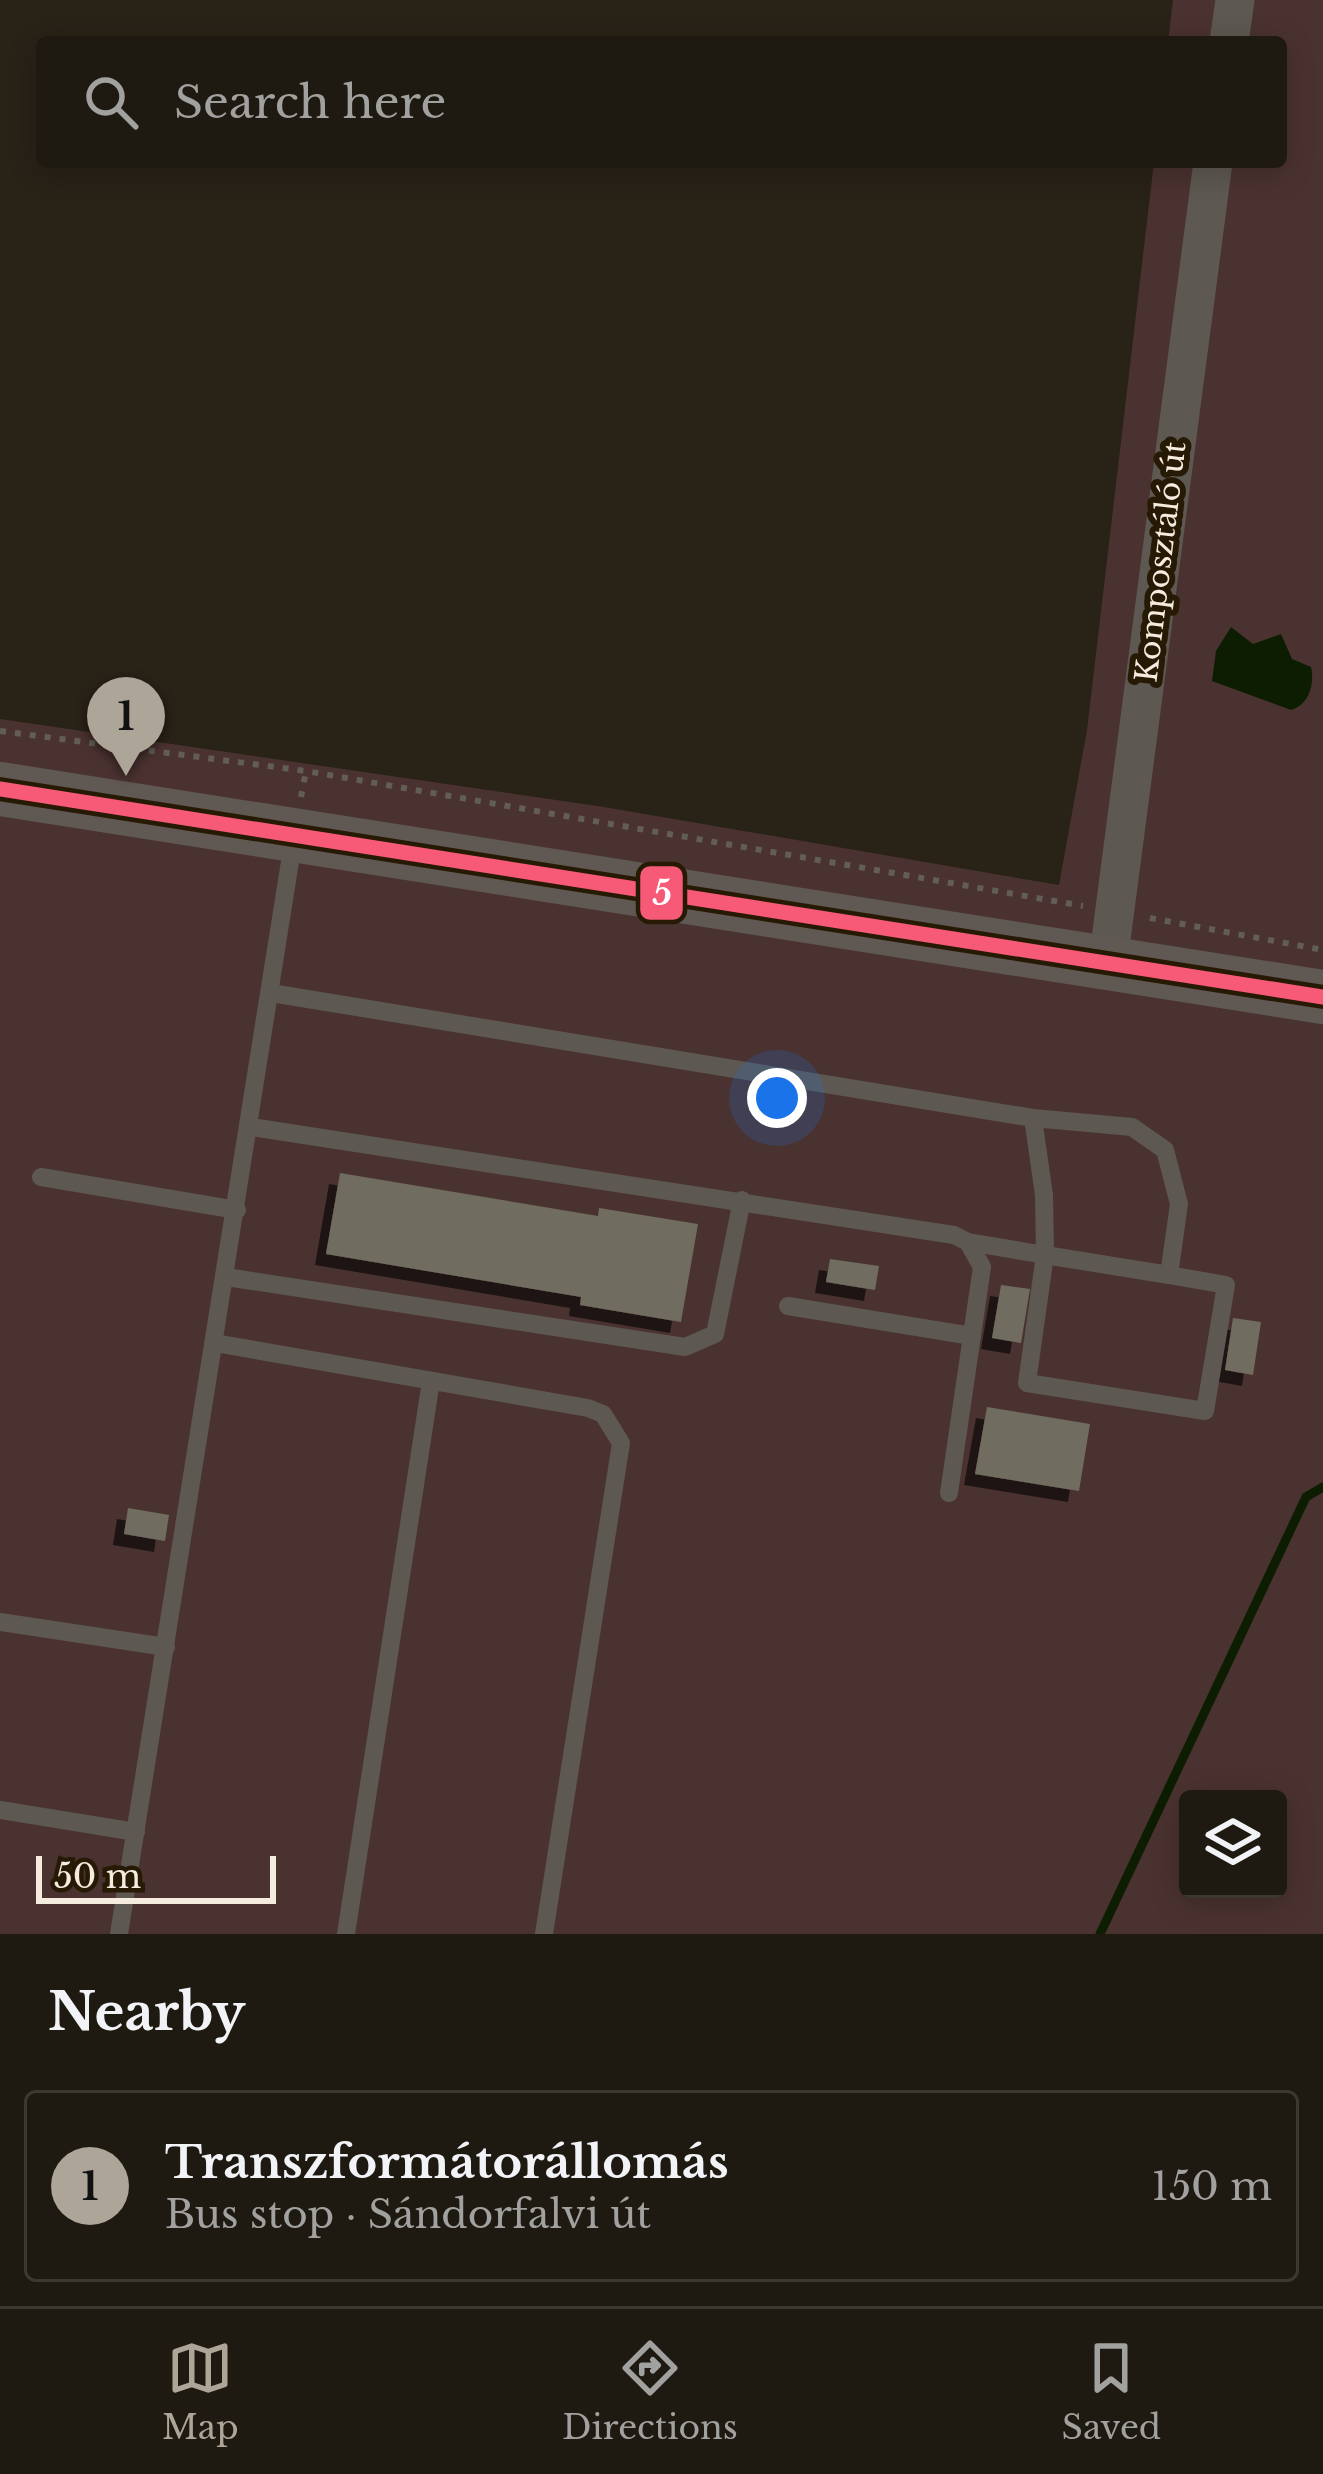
<!DOCTYPE html>
<html lang="en">
<head>
<meta charset="utf-8">
<style>
	:root { --surface:#1f1a11; --page:#2c271f; --text:#f1f3f6; --muted:#a1a19f; --line:#3c3831; --accent:#aea599 }
	body { margin:0; font-family:"Libre Baskerville",serif; background:var(--page); color:var(--text) }
	.controls { position:absolute; right:36px; bottom:36px; display:grid; overflow:hidden; border-radius:12px; box-shadow:0 6px 30px #0003 }
	.controls button { width:108px; height:108px; display:grid; place-items:center; padding:0; border:0; border-bottom:3px solid var(--line); background:var(--surface); color:var(--text); font:60px sans-serif }
	.scale { position:absolute; left:36px; bottom:30px; width:240px; box-sizing:border-box; padding-left:12px; border:6px solid #f5ecdf; border-top:0; font-size:33px; line-height:42px; white-space:nowrap; color:#f5ecdf; -webkit-text-stroke:9px #271a05; paint-order:stroke }
	.you { position:absolute; left:777px; top:1098px; width:42px; height:42px; margin:-30px; border:9px solid #fff; border-radius:50%; background:#1a73e8; box-shadow:0 0 0 18px #1a73e833 }
	.badge { display:grid; place-items:center; width:78px; height:78px; border-radius:50%; background:var(--accent); color:#111; font-size:39px; font-weight:700 }
	.pin { position:absolute; translate:-50% -99px; filter:drop-shadow(0 3px 6px #0008) }
	.pin::after { content:''; position:absolute; top:63px; width:42px; height:36px; background:inherit; clip-path:polygon(0 0,100% 0,50% 100%) }
	.list { margin:0; padding:0; list-style:none }
	h2 { display:flex; justify-content:space-between; align-items:center; height:156px; margin:0; padding:0 48px; font-size:51px }
	h2 small { font-size:39px; font-weight:400; color:var(--muted) }
	.list li { display:grid; grid-template-columns:78px 1fr auto; gap:36px; align-items:center; box-sizing:border-box; height:192px; margin:0 24px 24px; padding:0 24px; border:3px solid var(--line); border-radius:12px }
	.list b { display:block; font-size:45px; white-space:nowrap }
	.list p { margin:0; font-size:39px; white-space:nowrap; color:var(--muted) }
	.list em { font-size:39px; font-style:normal; color:var(--muted) }
	.icon { flex:none; width:66px; height:66px; fill:none; stroke:currentColor; stroke-width:2; stroke-linecap:round; stroke-linejoin:round }
	.map { position:relative; flex:none; width:1323px; height:1934px; overflow:hidden }
	.search { position:absolute; background:var(--surface); box-shadow:0 6px 30px #0003; left:36px; right:36px; top:36px; height:132px; display:flex; align-items:center; gap:30px; box-sizing:border-box; padding:0 42px; border-radius:12px; color:var(--muted); font-size:45px }
	.sheet { height:372px; background:var(--surface) }
	nav { display:flex; justify-content:space-around; align-items:center; box-sizing:border-box; height:168px; border-top:3px solid var(--line); background:var(--surface); font-size:33px; color:var(--muted) }
	nav a { display:grid; justify-items:center; gap:6px }
	nav .on { color:var(--accent) }
	.map>svg:first-child { display:block }
	.green { fill:#4a3230; fill-rule:evenodd }
	.water { fill:#0d1d02 }
	.lines { fill:none; stroke-linecap:round; stroke-linejoin:round }
	.stream { stroke:#0d1d02; stroke-width:9 }
	.building { fill:#6f6c5e; filter:url(#shadow) }
	.path { stroke:#625d58; stroke-width:6; stroke-dasharray:6 9; stroke-linecap:butt }
	.service { stroke:#5e5852; stroke-width:18 }
	.minor { stroke:#5e5852; stroke-width:39 }
	.secondary { stroke:#605853; stroke-width:54 }
	.bus-1-casing { stroke:#271a05; stroke-width:24 }
	.bus-1 { stroke:#f75a77; stroke-width:15 }
	.labels { text-anchor:middle; stroke-width:12; stroke-linejoin:round; paint-order:stroke }
	.street-label { font-size:30px; fill:#f5ecdf; stroke:#271a05 }
	.line-badge { stroke:#271a05; stroke-width:4.5 }
	.badge-label { font-size:33px; text-anchor:middle; font-weight:bold; fill:#fff }
</style>
</head>
<body>
<div class="map">
<svg width="1323" height="1934" viewBox="0 0 1323 1934">
	<defs>
		<filter id="shadow"><feDropShadow dx="-11" dy="11" stdDeviation="0" flood-color="#0009"/></filter>
	</defs>
	<rect width="100%" height="100%" fill="#292217"/>
	<path class="green" d="M1173,0H1323V1934H0V719L604,807L1059,885L1087,730L1154,162H1281V42H1168ZM1188,1799H1278V1889H1188Z"/>
	<path class="water" d="M1231,627L1253,644L1281,634L1292,659L1311,667C1315,684 1309,705 1291,710L1212,681L1216,651Z"/>
	<g class="lines">
		<path class="stream" d="M1100,1934L1306,1497L1323,1487"/>
	</g>
	<path class="building" d="M340,1173L598,1216L599,1208L698,1224L681,1322L580,1305L581,1297L326,1254Z
		M830,1259L879,1266L875,1290L826,1282Z
		M1001,1285L1030,1289L1021,1343L992,1338Z
		M1233,1318L1261,1322L1253,1375L1225,1370Z
		M987,1407L1090,1424L1079,1491L975,1474Z
		M128,1508L169,1515L165,1541L124,1534Z"/>
	<g class="lines">
		<path class="path" d="M0,731L306,771L1083,906
			M301,797L306,771
			M1150,918L1323,950"/>
		<path class="service" d="M271,993L1033,1118L1132,1127L1165,1150L1179,1204L1169,1275L1045,1255L1027,1383L1205,1411L1226,1285L1169,1275
			M251,1127L954,1235L968,1242L982,1267L949,1493
			M41,1177L237,1210
			M968,1242L1045,1255L1044,1195L1033,1118
			M226,1277L685,1347L715,1334L742,1200
			M788,1306L972,1336
			M215,1343L588,1408L603,1414L621,1443L544,1934
			M0,1622L166,1647
			M0,1810L136,1832
			M119,1934L293,843
			M346,1934L431,1381"/>
		<path class="minor" d="M1229,42L1235,0
			M1108,962L1213,162"/>
		<path class="secondary" d="M0,789L1323,997"/>
		<g class="bus-1-casing">
			<path id="bus-1" d="M0,789L1323,997"/>
		</g>
		<use href="#bus-1" class="bus-1"/>
	</g>
	<g class="labels">
		<g class="street-label">
			<text transform="translate(1161 562) rotate(-83)" y="10">Komposztáló út</text>
		</g>
	</g>
	<rect class="line-badge" x="638" y="864" width="47" height="58" rx="12" fill="#f75a77"/>
	<g class="badge-label">
		<text x="662" y="905">5</text>
	</g>
</svg>
<div class="controls">
<button><svg class="icon" aria-label="layers" viewBox="0 0 24 24"><path d="M12 4l9 5-9 5-9-5zM3 14l9 5 9-5"/></svg></button>
</div>
<div class="scale">50 m</div>
<div class="you"></div>
<div class="pin badge" style="left:126px;top:776px">1</div>
<div class="search"><svg class="icon" aria-label="search" viewBox="0 0 24 24"><circle cx="10" cy="10" r="6"/><path d="M15 15l6 6"/></svg>Search here</div>
</div>
<section class="sheet">
<h2>Nearby<small></small></h2>
<ul class="list">
<li><span class="badge">1</span><div><b>Transzformátorállomás</b><p>Bus stop · Sándorfalvi út</p></div><em>150 m</em></li>
</ul>
</section>
<nav>
<a class="on"><svg class="icon" aria-label="map" viewBox="0 0 24 24"><path d="M3 6l6-2 6 2 6-2v14l-6 2-6-2-6 2zM9 4v14M15 6v14"/></svg>Map</a>
<a><svg class="icon" aria-label="directions" viewBox="0 0 24 24"><path d="M12 3l9 9-9 9-9-9zM9 14v-3h6M13 9l2 2-2 2"/></svg>Directions</a>
<a><svg class="icon" aria-label="saved" viewBox="0 0 24 24"><path d="M7 4h10v16l-5-4-5 4z"/></svg>Saved</a>
</nav>
</body>
</html>
